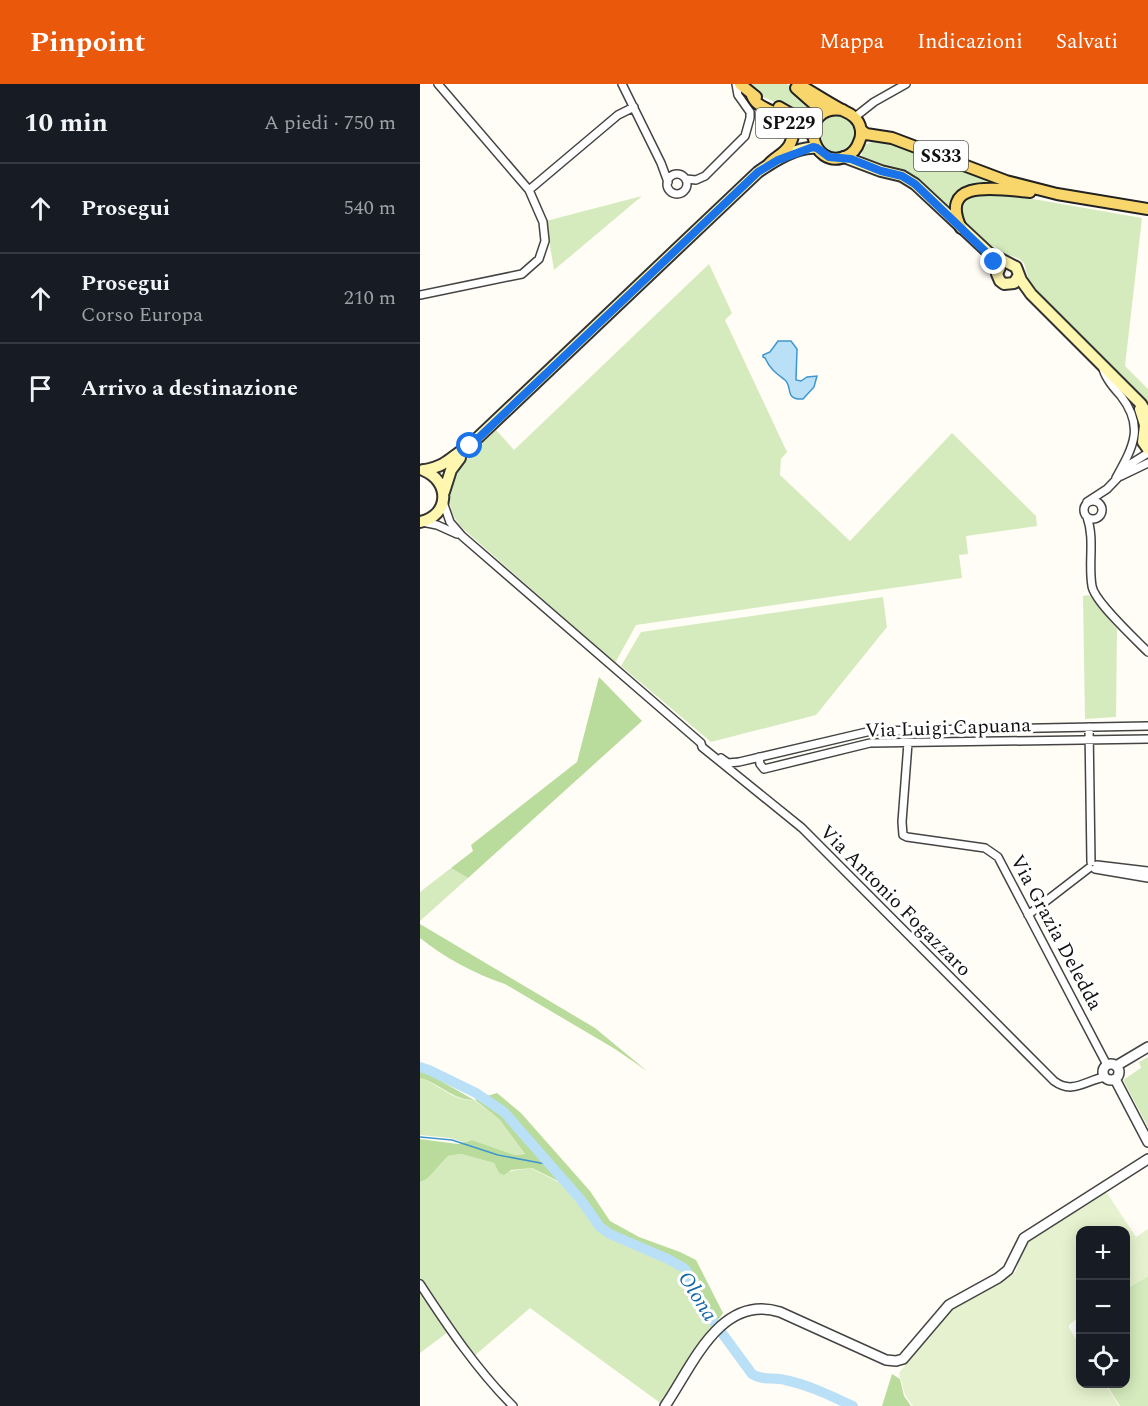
<!DOCTYPE html>
<html lang="it">
<head>
<meta charset="utf-8">
<style>
	:root { --surface:#171b24; --page:#20242c; --text:#f1f3f6; --muted:#9ea1a6; --line:#363941; --accent:#ea580c }
	body { margin:0; font-family:Spectral,serif; background:var(--page); color:var(--text) }
	.controls { position:absolute; right:18px; bottom:18px; display:grid; overflow:hidden; border-radius:12px; box-shadow:0 3px 15px #0003 }
	.controls button { width:54px; height:54px; display:grid; place-items:center; padding:0; border:0; border-bottom:2px solid var(--line); background:var(--surface); color:var(--text); font:30px sans-serif }
	.stop { position:absolute; width:18px; height:18px; margin:-14px; border:4px solid #1a73e8; border-radius:50%; background:#fff }
	.stop.end { background:#1a73e8; border-color:#fff; box-shadow:0 2px 6px #0008 }
	.list { margin:0; padding:0; list-style:none }
	h2 { display:flex; justify-content:space-between; align-items:center; height:78px; margin:0; padding:0 24px; font-size:26px }
	h2 small { font-size:20px; font-weight:400; color:var(--muted) }
	.list li { display:grid; grid-template-columns:39px 1fr auto; gap:18px; align-items:center; box-sizing:border-box; height:90px; padding:0 24px; border-top:2px solid var(--line) }
	.list b { display:block; font-size:22px; white-space:nowrap }
	.list p { margin:0; font-size:20px; white-space:nowrap; color:var(--muted) }
	.list em { font-size:20px; font-style:normal; color:var(--muted) }
	.icon { flex:none; width:33px; height:33px; fill:none; stroke:currentColor; stroke-width:2; stroke-linecap:round; stroke-linejoin:round }
	.map { position:relative; flex:none; width:728px; height:1322px; overflow:hidden }
	header { display:flex; align-items:center; gap:36px; box-sizing:border-box; height:84px; padding:0 30px; background:var(--accent); color:#fff }
	header strong { font-size:28px }
	nav { display:flex; gap:33px; margin-inline-start:auto; font-size:21px }
	main { display:flex }
	aside { flex:1; background:var(--surface) }
	.map>svg:first-child { display:block }
	.green { fill:#d5ebbd }
	.forest { fill:#b9dc9c }
	.pitch { fill:#e6f2cf }
	.water { fill:#b9e0f7; stroke:#3f96cf; stroke-width:1.5 }
	.lines { fill:none; stroke-linecap:round; stroke-linejoin:round }
	.stream { stroke:#3f96cf; stroke-width:1.5 }
	.river { stroke:#b9e0f7; stroke-width:10 }
	.minor-casing { stroke:#444; stroke-width:10 }
	.tertiary-casing { stroke:#444; stroke-width:12 }
	.secondary-casing { stroke:#333; stroke-width:14 }
	.primary-casing { stroke:#222; stroke-width:14 }
	.minor { stroke:#fff; stroke-width:7 }
	.tertiary { stroke:#fff; stroke-width:9 }
	.secondary { stroke:#fff6b0; stroke-width:10 }
	.primary { stroke:#f9d66b; stroke-width:10 }
	.route { stroke:#1a73e8; stroke-width:8 }
	.labels { text-anchor:middle; stroke-width:6; stroke-linejoin:round; paint-order:stroke }
	.shield { fill:#fff; stroke:#585858; stroke-width:1.5 }
	.shield-label { font-size:18px; font-weight:bold; fill:#111 }
	.street-label { font-size:20px; fill:#111; stroke:#fff }
	.water-label { font-size:21px; font-style:italic; fill:#1768a6; stroke:#fff }
</style>
</head>
<body>
<header>
<strong>Pinpoint</strong>
<nav><a>Mappa</a><a>Indicazioni</a><a>Salvati</a></nav>
</header>
<main>
<aside>
<h2>10 min<small>A piedi · 750 m</small></h2>
<ul class="list">
<li><svg class="icon" aria-label="ahead" viewBox="0 0 24 24"><path d="M12 20V5M6 11l6-6 6 6"/></svg><div><b>Prosegui</b></div><em>540 m</em></li>
<li><svg class="icon" aria-label="ahead" viewBox="0 0 24 24"><path d="M12 20V5M6 11l6-6 6 6"/></svg><div><b>Prosegui</b><p>Corso Europa</p></div><em>210 m</em></li>
<li><svg class="icon" aria-label="arrive" viewBox="0 0 24 24"><path d="M6 21V4h12l-3 4 3 4H6"/></svg><div><b>Arrivo a destinazione</b></div></li>
</ul>
</aside>
<div class="map">
<svg width="728" height="1322" viewBox="0 0 728 1322">
	<rect width="100%" height="100%" fill="#fffdf5"/>
	<path class="green" d="M326,0H367L398,29L389,39L367,23L341,12Z
		M397 50a20 20 0 1 1 40 0a20 20 0 1 1-40 0Z
		M458,56L475,59L595,106L542,109L535,132L494,93L482,87L446,77L443,74L441,66L444,61Z
		M568,107L722,134L705,282L728,305V320L651,244L609,197L604,179L598,174L582,169L574,162L570,165C556,150 535,136 545,114Z
		M222,112L134,186L126,137Z
		M289,180L312,229L305,236L367,368L361,375L360,391L430,457L532,349L616,432L617,442L546,452L548,470L539,471L542,494L216,541L195,579L40,442C37,437 32,431 31,425C23,392 56,366 76,346L94,366Z
		M669,511L697,545L696,633L665,635L663,512Z
		M463,513L467,543L396,631L291,658L201,582L221,548Z
		M31,784L48,794L0,837V808Z
		M728,973V1043L703,996L721,984L719,978Z
		M0,994C19,1000 34,1018 54,1016L79,1035L105,1070L95,1071L52,1056L43,1058L30,1054L0,1051Z
		M41,1070L74,1079L79,1089L111,1084L148,1103L173,1140L188,1154L225,1168L261,1186L264,1189L273,1218L292,1243L243,1321L110,1224L53,1273L0,1195V1098L7,1095L28,1072Z
		M728,1192V1322H700L686,1300H706V1205Z
		M0,1202L28,1248L0,1269Z"/>
	<path class="forest" d="M179,593L222,637L48,794L31,784L53,767L51,761L157,678Z
		M0,840L175,944L227,987L195,965L85,900C55,890 25,874 0,854Z
		M0,988L7,989L54,1016L77,1009L101,1029L170,1107L190,1137L219,1153L260,1168L276,1176L303,1229L296,1239L278,1214L271,1189L263,1178L192,1149L178,1137L165,1116L156,1106L112,1084L91,1086L84,1091L79,1089L74,1079L41,1070L28,1072L7,1095L0,1098V1055L38,1060L52,1056L95,1071L105,1070L79,1035L55,1016C34,1017 19,999 0,994Z
		M472,1290L480,1295L484,1312L491,1322H462Z"/>
	<path class="pitch" d="M685,1106L716,1153L728,1145V1192L706,1205V1146H660V1232L649,1241V1244L660,1262V1300H685L699,1322H493L485,1311L479,1289L527,1228L537,1219L593,1190L596,1187L605,1157Z"/>
	<path class="water" d="M358,257H371L377,265L376,296L381,297L387,293L397,292L394,303L383,315C364,316 373,303 365,296C356,289 350,285 345,274L343,273V271L350,268Z"/>
	<g class="lines">
		<path class="stream" d="M0,1053L32,1056L78,1071L131,1081"/>
		<path class="river" d="M0,983L9,986L56,1009L84,1028L161,1116L180,1143L190,1150L248,1175L264,1184L268,1189L277,1215L332,1290C343,1297 353,1293 365,1296C389,1301 411,1312 433,1322"/>
		<g class="minor-casing">
			<path id="minor" d="M202,0L241,79L248,98
				M435,33L454,18L486,0
				M247 100a10 10 0 1 1 20 0a10 10 0 1 1-20 0Z
				M266,95L276,96L285,92L325,52L330,34V28L318,11L316,0
				M109,106L198,31L214,23
				M0,211L102,190L119,175L125,157L123,138L109,106L18,0
				M683,285C686,295 694,304 701,312C725,343 713,363 696,394
				M701,392L728,379
				M664 426a9 9 0 1 1 18 0a9 9 0 1 1-18 0Z
				M23,418L30,438L42,452L281,659L282,663L382,744L634,997C653,1011 666,996 685,993
				M667,418L687,405L712,379L728,369
				M667,433C675,455 668,479 672,502C674,517 715,555 728,568
				M2,438L17,441L37,450
				M669,643L671,778
				M488,659L482,738L483,751L487,753L565,764L578,773L687,981
				M339,673L340,680L344,685L450,659L728,655
				M301,674L308,679L319,678L451,647L728,642
				M677,781L728,787
				M675,785L728,794
				M608,831L669,784
				M0,1200C28,1243 57,1286 93,1322"/>
		</g>
		<g class="tertiary-casing">
			<path id="tertiary" d="M683 988a8 8 0 1 1 16 0a8 8 0 1 1-16 0Z
				M696,982L728,963
				M695,995L728,1058
				M245,1322C272,1283 300,1209 360,1228L466,1276L476,1277L483,1275L529,1221L578,1194L588,1186L604,1154L728,1075"/>
		</g>
		<g class="secondary-casing">
			<path id="secondary" d="M424,73L461,87L482,92L495,100L569,169L574,178L577,189
				M569,169L596,183L601,196L611,210L721,320L728,331
				M580,183L577,190L580,197L584,200L594,199L599,191
				M720,325L725,341L723,358L728,365
				M5,386C29,381 30,373 49,362L338,88C354,77 377,62 397,64
				M24,408L31,386L40,374
				M0,438C30,432 31,397 3,386"/>
		</g>
		<g class="primary-casing">
			<path id="primary" d="M320,0L336,13
				M378,0C392,8 407,18 422,26C426,28 430,29 434,33C441,39 443,50 439,58C437,64 433,69 427,72C389,89 377,19 423,26
				M376,4L393,19L411,26
				M331,9C332,12 333,15 336,18C348,30 384,32 370,60C366,69 355,73 349,80
				M359,23L380,35L392,51
				M441,46L446,50L472,54L586,97L637,110L728,125
				M541,144C517,92 583,106 610,108"/>
		</g>
		<use href="#minor" class="minor"/>
		<use href="#tertiary" class="tertiary"/>
		<use href="#secondary" class="secondary"/>
		<use href="#primary" class="primary"/>
	</g>
	<g class="lines">
		<path class="route" d="M50,362L338,88L358,76L393,63L397,64L409,73L431,75L461,87L482,92L495,100L568,170L574,178"/>
	</g>
	<g class="labels">
		<g class="shield">
			<rect x="336" y="24" width="66" height="30" rx="4.5"/>
			<rect x="494" y="57" width="54" height="30" rx="4.5"/>
		</g>
		<g class="shield-label">
			<text x="369" y="45">SP229</text>
			<text x="521" y="78">SS33</text>
		</g>
		<g class="street-label">
			<text transform="translate(528 643) rotate(-2)" y="7">Via Luigi Capuana</text>
			<text transform="translate(476 816) rotate(45)" y="7">Via Antonio Fogazzaro</text>
			<text transform="translate(637 848) rotate(62)" y="7">Via Grazia Deledda</text>
		</g>
		<g class="water-label">
			<text transform="translate(278 1212) rotate(58)" y="7">Olona</text>
		</g>
	</g>
</svg>
<div class="controls">
<button>+</button>
<button>−</button>
<button><svg class="icon" aria-label="locate" viewBox="0 0 24 24"><circle cx="12" cy="12" r="6"/><path d="M12 2v4M12 18v4M2 12h4M18 12h4"/></svg></button>
</div>
<div class="stop" style="left:50px;top:362px"></div>
<div class="stop end" style="left:574px;top:178px"></div>
</div>
</main>
</body>
</html>
